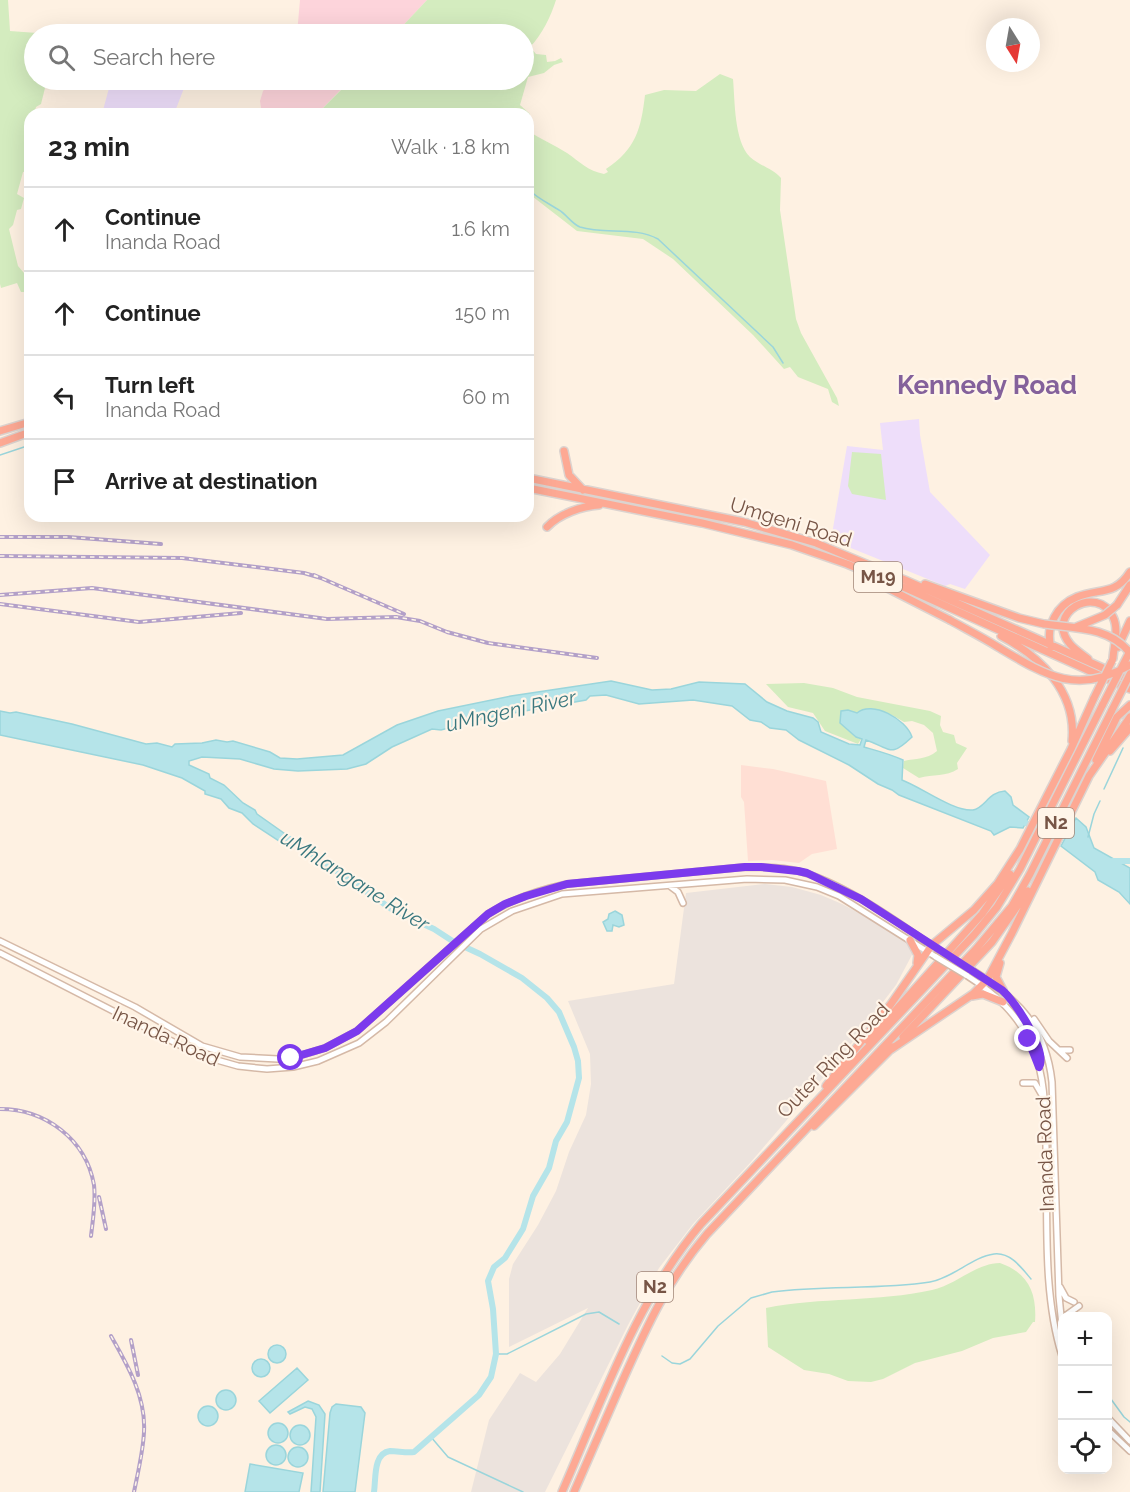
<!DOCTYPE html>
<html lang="en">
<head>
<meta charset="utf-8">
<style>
	:root { --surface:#fff; --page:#f2f2f2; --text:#222; --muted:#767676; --line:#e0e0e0 }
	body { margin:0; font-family:Raleway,sans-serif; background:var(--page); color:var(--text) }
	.controls { position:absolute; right:18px; bottom:18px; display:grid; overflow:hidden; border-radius:12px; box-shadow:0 6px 24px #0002 }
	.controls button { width:54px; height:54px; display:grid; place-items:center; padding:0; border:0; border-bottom:2px solid var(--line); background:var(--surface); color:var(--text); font:30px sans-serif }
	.compass { position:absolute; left:986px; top:18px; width:54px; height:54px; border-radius:50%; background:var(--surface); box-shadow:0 6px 24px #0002; rotate:169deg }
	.stop { position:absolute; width:18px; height:18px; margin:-14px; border:4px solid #7c3aed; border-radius:50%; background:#fff }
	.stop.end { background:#7c3aed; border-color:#fff; box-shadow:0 2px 6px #0008 }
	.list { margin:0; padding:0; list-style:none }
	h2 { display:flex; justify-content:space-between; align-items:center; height:78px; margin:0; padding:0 24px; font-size:26px }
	h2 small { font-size:20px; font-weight:400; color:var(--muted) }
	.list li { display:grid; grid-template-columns:39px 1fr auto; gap:18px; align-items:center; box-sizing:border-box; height:84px; padding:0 24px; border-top:2px solid var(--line) }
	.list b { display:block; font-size:22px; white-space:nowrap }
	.list p { margin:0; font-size:20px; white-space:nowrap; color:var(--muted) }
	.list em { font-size:20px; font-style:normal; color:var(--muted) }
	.icon { flex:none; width:33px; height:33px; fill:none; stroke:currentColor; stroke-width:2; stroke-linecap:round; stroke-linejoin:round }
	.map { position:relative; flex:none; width:1130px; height:1492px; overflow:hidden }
	.search { position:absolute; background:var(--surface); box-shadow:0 6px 24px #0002; left:24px; top:24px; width:510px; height:66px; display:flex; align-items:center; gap:15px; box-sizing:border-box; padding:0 21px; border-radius:33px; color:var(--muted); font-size:22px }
	.panel { position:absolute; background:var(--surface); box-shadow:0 6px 24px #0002; left:24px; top:108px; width:510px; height:414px; border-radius:18px }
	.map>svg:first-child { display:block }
	.commercial { fill:#ffdfd4 }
	.industrial { fill:#ece3dd }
	.education { fill:#eedefa }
	.medical { fill:#fdd4db }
	.green { fill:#d4ecbf }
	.water { fill:#b5e4e9; stroke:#9ad5db; stroke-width:1.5 }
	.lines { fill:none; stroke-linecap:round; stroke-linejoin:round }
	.stream { stroke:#9ad5db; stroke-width:1.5 }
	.river { stroke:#b5e4e9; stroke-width:6 }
	.secondary-casing { stroke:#d5b9a7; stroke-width:8 }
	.highway-casing { stroke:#dcd3cf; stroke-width:10 }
	.secondary { stroke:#fff; stroke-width:5 }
	.highway { stroke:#fda994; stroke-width:7 }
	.rail-casing { stroke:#b3a0c8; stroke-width:4 }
	.rail { stroke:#fff5e9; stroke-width:1.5; stroke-dasharray:4.5; stroke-linecap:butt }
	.secondary-bridge-casing { stroke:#d5b9a7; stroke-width:8; stroke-linecap:butt }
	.highway-bridge-casing { stroke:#dcd3cf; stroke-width:10; stroke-linecap:butt }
	.secondary-bridge { stroke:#fff; stroke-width:5 }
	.highway-bridge { stroke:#fda994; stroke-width:7 }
	.route { stroke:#7c3aed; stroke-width:8 }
	.labels { text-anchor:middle; stroke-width:4.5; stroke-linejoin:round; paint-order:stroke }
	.shield { fill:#fff5e9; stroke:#a08577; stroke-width:1.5 }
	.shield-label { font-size:18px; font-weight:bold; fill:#775546 }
	.street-label { font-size:20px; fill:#775546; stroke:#fff5e9 }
	.water-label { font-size:21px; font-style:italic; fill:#39777e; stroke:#fff5e9 }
	.district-label { font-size:26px; font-weight:bold; fill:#84619b; stroke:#fff5e9 }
</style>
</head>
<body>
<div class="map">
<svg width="1130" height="1492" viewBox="0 0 1130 1492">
	<rect width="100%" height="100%" fill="#fef1e2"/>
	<path class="commercial" d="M741,765L773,769L826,781L837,849L812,854L799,863L772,860L748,861L744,802L741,797Z"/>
	<path class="industrial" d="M765,884L792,887L821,895L842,904L874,921L905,941L913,953L896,985L840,1058L750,1163L693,1224L659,1268L628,1325L545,1492H471L489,1420L520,1373L536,1382L560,1354L588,1308L509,1347V1279L513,1264L538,1225L556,1191L569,1152L586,1115L591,1084L590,1054L568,1001L674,984L686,893Z"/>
	<path class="education" d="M125,80H180L186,83L174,114H102L109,88Z
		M919,419L920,435L930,492L990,555L965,589L950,584L945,586L831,540L847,446L883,450L880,423Z"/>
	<path class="medical" d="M300,0H427L395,34H297Z
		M273,80H350L317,114H262L260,101L263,91Z"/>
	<path class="green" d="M0,0H8L10,31L37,33L32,41L34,44V80H47L41,104L36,107L34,114H30V168L29,171L23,172L17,194L24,198L21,209L17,210L13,225L9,229L18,266L30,280L28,285L30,292H21L17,283L1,288L0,284Z
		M427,0H556C551,16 542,35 530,47L536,54L546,55L547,62L555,61L561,58L563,62L554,65L544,73L528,77L520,105L530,114L528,124V114H317L351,80H524V34H395Z
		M720,74L733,79C735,101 734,141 750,157C760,166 772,168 781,178L780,210L796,319L801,333L837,398L839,406L832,402L828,389L798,377L790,367L784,369L753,335L673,259L643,239L577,231L528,193V131C541,139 554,145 567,153C580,162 588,171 604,174L608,172L606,169C636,149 641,129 645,95L664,90L696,91Z
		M852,452L881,454L886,500L852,494L848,486Z
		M804,683L833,688L857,697L930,711L941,716L940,725L943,732L954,735L956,743L967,748L957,763L958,769C946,777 933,774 919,778L903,768L904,761C916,758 926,760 937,751L933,733L924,725L912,721L904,722L892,715L857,713L848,710L840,723L855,737L861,739L858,744L825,731L813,713L788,707L766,684Z
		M1000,1263C1029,1273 1037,1294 1035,1322H1033L1026,1332L993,1338L962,1351L915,1363L883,1379L871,1382L848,1381L829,1374L804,1370L768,1347L766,1308C821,1297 878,1302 932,1290C956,1285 976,1263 1000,1263Z"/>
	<path class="water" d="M611,681L652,690L671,689L699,682L745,684L767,702L787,711L813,718L818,722L821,732L849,744L860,745L862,739L856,737L840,723L841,711L848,710L857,713C872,700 906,719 912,737C890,758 892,749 866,740L864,747C878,751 890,754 903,760L902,780C921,787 954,812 973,810C985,808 988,792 1005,791L1011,797L1013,805L1029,817L1023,828L1010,827L994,835L991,831L899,795L892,790L878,784L849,765L799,740L786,730L770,728L761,722L750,720L732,706L693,700L639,704L606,695L590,696L586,700L491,717L441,730L432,729L392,747L366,764L347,769L298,771L274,769L240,759L202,757L189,761V765L209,774L210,778L224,785L243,803L255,810L257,814L298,843L285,845L253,824L242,813L229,808L221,799L205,794V791L182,778L143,765L0,735V711L10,713L16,712L72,724L146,744L157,743L172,747L175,744L202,743L216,740L227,742L233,741L270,752L280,758L297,759L343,755L397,725L438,711L511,696Z
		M1076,818L1086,827L1094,848L1130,868V904L1119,892L1098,880L1095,872L1061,846Z
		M615,911L622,915L624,925L619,927L613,925L612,931H607L603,922L608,919L609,914Z
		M268 1354a9 9 0 1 1 18 0a9 9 0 1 1-18 0Z
		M252 1368a9 9 0 1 1 18 0a9 9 0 1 1-18 0Z
		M297,1368L308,1380L270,1413L259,1401Z
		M216 1400a10 10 0 1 1 20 0a10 10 0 1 1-20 0Z
		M308,1401L319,1405L325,1414L320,1492H311L316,1417L312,1409L305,1407L290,1414L288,1412Z
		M336,1404L361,1407L365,1413L355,1492H323L330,1413L332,1407Z
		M198 1416a10 10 0 1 1 20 0a10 10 0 1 1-20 0Z
		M268 1433a10 10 0 1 1 20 0a10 10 0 1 1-20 0Z
		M290 1435a10 10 0 1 1 20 0a10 10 0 1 1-20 0Z
		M266 1455a10 10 0 1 1 20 0a10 10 0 1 1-20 0Z
		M288 1457a10 10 0 1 1 20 0a10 10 0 1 1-20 0Z
		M250,1464L303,1473L299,1492H245Z"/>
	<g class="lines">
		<path class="stream" d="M528,189C537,198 548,203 559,210C566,214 572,224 580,227C605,235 634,226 658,239L773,347L783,363
			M0,455L30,445
			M1104,789L1123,748
			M1088,837L1094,814L1100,801
			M496,1354H507L586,1314L599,1312L619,1324
			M662,1356L672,1363L680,1364L690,1359L718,1326L751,1298L772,1292C825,1285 878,1290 930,1282C953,1278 972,1257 994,1254C1010,1252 1021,1267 1031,1279
			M1108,1395L1124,1417L1130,1422
			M431,1437L448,1457L523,1492"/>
		<path class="river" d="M1021,821L1061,838
			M290,839L393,910L434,929L454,942L480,954L522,978L547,998L559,1012L574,1047L578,1061L579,1078L567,1122L556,1141L549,1168L533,1196L523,1229L505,1258L494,1267L488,1281L493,1309L496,1354L491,1377L479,1395L414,1452C406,1453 398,1451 390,1451C373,1453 376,1479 374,1492
			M1113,861H1130"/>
		<g class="secondary-casing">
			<path id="secondary" d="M670,886L678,892L683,903
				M0,941L135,1007L202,1046L240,1057L278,1059L302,1055L325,1048L357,1031L488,914C512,899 539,890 567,884L745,867C765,867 786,867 805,873C850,887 902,925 941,952
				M0,953L199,1055L238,1066L267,1069L293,1067L318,1061L359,1043L386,1022L481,929L512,911L562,894L747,879L785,880L817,887L839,896L936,957
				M972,970C1017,998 1046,1026 1052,1082L1059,1296L1062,1326
				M966,975C996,994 1019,1015 1033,1048C1046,1080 1045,1114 1046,1147C1048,1215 1042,1292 1062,1356
				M1013,1002C1020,1018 1049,1050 1039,1067
				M1034,1019L1049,1041L1067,1058
				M1060,1050H1070
				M1023,1083H1035L1042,1095
				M1060,1287L1066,1298L1074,1302
				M1065,1316L1079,1306
				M1108,1418L1130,1441
				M1108,1430L1130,1451"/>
		</g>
		<g class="highway-casing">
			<path id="highway" d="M0,431L30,422
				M0,443L30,432
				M564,451L569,475L583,490
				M528,478L744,522L816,543L905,580L1130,680
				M528,488L702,523L792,545L847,564L908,589L1130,689
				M547,527C559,514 582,506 599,505
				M862,575L950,620
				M925,584L1019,618L1044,624
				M1117,605L1130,585
				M1001,636C1041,657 1077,692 1072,741
				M1051,647C1045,627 1057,605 1077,597C1099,588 1115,596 1130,572
				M1118,647L1130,621
				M1088,659C1082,654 1075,650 1070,644C1044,613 1097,583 1113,617C1119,629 1114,645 1113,658
				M1110,751L1130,728
				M1096,760L1117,717L1130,705
				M910,940L918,955L917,963
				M1000,963L996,977L1003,990
				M972,996L983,994L1003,1002
				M903,1037L992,942L1028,891
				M868,1041L982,914L1010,874
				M890,1050L973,994L987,980L1012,933L1089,776L1130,717
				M826,1086L891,1004L932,945L974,910L998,883L1020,849L1071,749L1094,698
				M814,1126L893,1047
				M562,1492C602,1401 636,1301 701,1224L974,935L997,907L1020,869L1103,704
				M574,1492C590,1455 606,1419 622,1382C647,1326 667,1281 707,1234L976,949L1012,906L1030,874L1112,710"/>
		</g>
		<use href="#secondary" class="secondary"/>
		<use href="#highway" class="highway"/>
		<g class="rail-casing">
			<path id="rail" d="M0,537H68L161,544
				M0,556L182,558L304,573L321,578
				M314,575L404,614
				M0,595L92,588L327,619L396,617L420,621L447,632L488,643L597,658
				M0,604L139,622L241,613
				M0,1109C45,1109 86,1139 94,1185C96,1201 93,1219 91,1236
				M99,1197L106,1229
				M111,1336C128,1366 146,1397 144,1432C143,1452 138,1472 134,1492
				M131,1340L138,1375"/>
		</g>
		<use href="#rail" class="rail"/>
		<g class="secondary-bridge-casing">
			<path id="secondary-bridge" d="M941,952L972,970
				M936,957L966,975"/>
		</g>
		<g class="highway-bridge-casing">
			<path id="highway-bridge" d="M950,620C966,629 982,637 998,647C1045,675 1077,696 1130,665
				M1044,624C1075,628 1110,627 1130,653
				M1076,627L1105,615L1117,605
				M1094,698L1112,661
				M1103,704L1130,651
				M1112,710L1130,674"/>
		</g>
		<use href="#secondary-bridge" class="secondary-bridge"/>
		<use href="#highway-bridge" class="highway-bridge"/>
	</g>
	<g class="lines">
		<path class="route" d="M291,1058L325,1048L357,1031L488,914L505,904L526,896L567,884L745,867H761L798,871L807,873L861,899L1002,990C1015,1001 1048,1051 1039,1067L1028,1039"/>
	</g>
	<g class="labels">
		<g class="shield">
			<rect x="854" y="562" width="48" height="30" rx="4.5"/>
			<rect x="1038" y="808" width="36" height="30" rx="4.5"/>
			<rect x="637" y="1272" width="36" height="30" rx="4.5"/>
		</g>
		<g class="shield-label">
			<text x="878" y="583">M19</text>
			<text x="1056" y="829">N2</text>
			<text x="655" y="1293">N2</text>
		</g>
		<g class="street-label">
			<text transform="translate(791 522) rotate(17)" y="7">Umgeni Road</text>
			<text transform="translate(166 1036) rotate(25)" y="7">Inanda Road</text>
			<text transform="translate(833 1060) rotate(-46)" y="7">Outer Ring Road</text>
			<text transform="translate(1045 1154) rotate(-92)" y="7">Inanda Road</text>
		</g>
		<g class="water-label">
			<text transform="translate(511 711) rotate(-12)" y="7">uMngeni River</text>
			<text transform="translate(355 881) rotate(32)" y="7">uMhlangane River</text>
		</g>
		<g class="district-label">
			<text x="987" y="394">Kennedy Road</text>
		</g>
	</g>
</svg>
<div class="controls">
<button>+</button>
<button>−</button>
<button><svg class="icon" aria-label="locate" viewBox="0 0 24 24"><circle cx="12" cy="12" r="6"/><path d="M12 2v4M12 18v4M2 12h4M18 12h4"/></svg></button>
</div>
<svg class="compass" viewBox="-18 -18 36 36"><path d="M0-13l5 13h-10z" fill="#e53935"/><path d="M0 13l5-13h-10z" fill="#767676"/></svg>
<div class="stop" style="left:291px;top:1058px"></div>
<div class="stop end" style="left:1028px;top:1039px"></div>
<div class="search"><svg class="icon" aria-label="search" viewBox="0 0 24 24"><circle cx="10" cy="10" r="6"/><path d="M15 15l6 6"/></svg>Search here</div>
<section class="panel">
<h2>23 min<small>Walk · 1.8 km</small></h2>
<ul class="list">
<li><svg class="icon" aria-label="ahead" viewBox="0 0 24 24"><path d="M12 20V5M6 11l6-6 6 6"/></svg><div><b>Continue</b><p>Inanda Road</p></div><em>1.6 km</em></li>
<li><svg class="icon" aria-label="ahead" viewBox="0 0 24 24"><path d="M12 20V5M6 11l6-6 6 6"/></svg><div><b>Continue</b></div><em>150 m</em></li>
<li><svg class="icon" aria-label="left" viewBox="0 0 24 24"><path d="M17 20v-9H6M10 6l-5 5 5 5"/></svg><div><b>Turn left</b><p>Inanda Road</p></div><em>60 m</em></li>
<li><svg class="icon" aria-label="arrive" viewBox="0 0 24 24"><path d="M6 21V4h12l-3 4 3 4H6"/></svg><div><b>Arrive at destination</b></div></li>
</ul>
</section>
</div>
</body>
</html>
